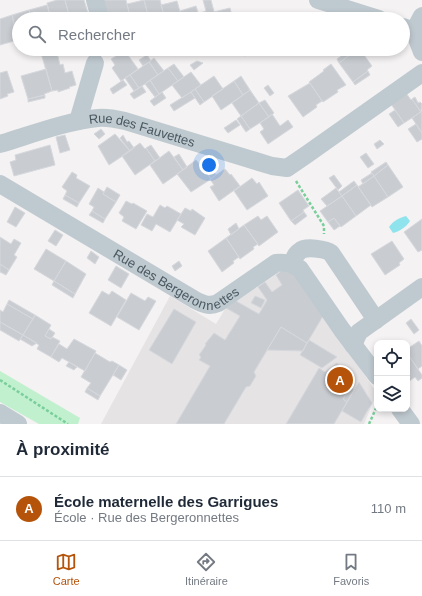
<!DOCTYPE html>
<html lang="fr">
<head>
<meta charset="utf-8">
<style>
	:root { --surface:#fff; --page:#f6f6f7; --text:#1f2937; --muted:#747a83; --line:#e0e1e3; --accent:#b45309 }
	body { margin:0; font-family:Helvetica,sans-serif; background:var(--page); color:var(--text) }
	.controls { position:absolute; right:12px; bottom:12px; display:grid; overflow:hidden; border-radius:8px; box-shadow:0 2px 6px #0003 }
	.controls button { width:36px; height:36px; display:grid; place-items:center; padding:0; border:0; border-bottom:1px solid var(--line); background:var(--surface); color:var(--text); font:20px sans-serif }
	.you { position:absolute; left:209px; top:165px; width:14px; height:14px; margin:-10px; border:3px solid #fff; border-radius:50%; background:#1a73e8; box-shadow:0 0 0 6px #1a73e833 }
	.badge { display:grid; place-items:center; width:26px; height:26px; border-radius:50%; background:var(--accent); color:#fff; font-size:13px; font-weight:700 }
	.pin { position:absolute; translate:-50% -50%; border:2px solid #fff; box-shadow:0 1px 4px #0006 }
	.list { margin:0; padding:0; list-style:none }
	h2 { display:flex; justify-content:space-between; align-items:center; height:52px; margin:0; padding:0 16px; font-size:17px }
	h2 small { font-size:13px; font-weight:400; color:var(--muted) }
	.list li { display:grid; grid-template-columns:26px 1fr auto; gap:12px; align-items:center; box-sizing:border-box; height:64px; padding:0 16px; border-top:1px solid var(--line) }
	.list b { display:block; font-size:15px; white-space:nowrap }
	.list p { margin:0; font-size:13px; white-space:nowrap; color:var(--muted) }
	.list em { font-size:13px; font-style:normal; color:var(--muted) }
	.icon { flex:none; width:22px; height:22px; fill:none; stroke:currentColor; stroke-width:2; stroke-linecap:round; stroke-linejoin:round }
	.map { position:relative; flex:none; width:422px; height:424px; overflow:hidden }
	.search { position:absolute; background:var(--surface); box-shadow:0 2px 6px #0003; left:12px; right:12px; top:12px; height:44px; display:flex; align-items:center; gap:10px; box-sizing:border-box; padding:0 14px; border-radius:22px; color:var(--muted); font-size:15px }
	.sheet { height:116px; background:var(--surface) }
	nav { display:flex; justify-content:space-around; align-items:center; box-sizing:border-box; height:56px; border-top:1px solid var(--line); background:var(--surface); font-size:11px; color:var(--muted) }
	nav a { display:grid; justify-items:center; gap:2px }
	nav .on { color:var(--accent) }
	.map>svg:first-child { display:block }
	.education { fill:#e5e3e4 }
	.green { fill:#c1f0ce }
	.water { fill:#8fe3ec }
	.building { fill:#c9cdd1; stroke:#d6d8dd }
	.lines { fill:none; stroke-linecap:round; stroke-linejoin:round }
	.path { stroke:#79ce9b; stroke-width:2.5; stroke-dasharray:3 2; stroke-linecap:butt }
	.minor { stroke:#bfcad0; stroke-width:18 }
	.labels { text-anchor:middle; stroke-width:3.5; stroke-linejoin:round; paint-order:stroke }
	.street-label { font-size:13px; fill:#49575f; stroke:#fff }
</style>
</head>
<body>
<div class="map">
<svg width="422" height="424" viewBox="0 0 422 424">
	<rect width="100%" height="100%" fill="#f4f2f2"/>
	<path class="education" d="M281,271L294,273L377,393L364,424H101L170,296L216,324L225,309Z"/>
	<path class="green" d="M0,371L80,418L78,424H39L0,402Z"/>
	<path class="water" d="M406,216L410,221C406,227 400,231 393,233L389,227C393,221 399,218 406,216Z"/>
	<path class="building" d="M57,0H65L70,19H51L47,3Z
		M65,0H84L89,16L81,19H70Z
		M102,0H126L129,13L107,19Z
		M144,0H160L165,19H149Z
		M144,0L149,19H131L127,4Z
		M203,0H211L216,19H200L198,14L206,11Z
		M177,1L182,19H165L161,5Z
		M47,5L51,19H32L29,10Z
		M196,6L200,19H182L180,11Z
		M230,8L232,16L216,19L214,12Z
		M29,10L32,19H19L18,40L12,15Z
		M129,13L131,19H115V17Z
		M249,14L250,19L233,18Z
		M12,15L18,40L0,45V19Z
		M56,49L60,65L63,64L65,73L72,71L76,85L69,87L70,88L58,92V90L52,91L41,53Z
		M242,49H259L260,51L244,56Z
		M259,49H277L260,54Z
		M351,49L354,52L339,63L337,59Z
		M352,49H367L369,52L364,55L372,66L367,70L368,71L353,82L339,63L354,52Z
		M125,51L138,69L121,81L112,68L115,65L111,59Z
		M147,55L151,61L143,66L139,60Z
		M154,58L164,71L158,75L149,62Z
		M197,61L203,63L194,70L190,65Z
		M149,62L158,75L139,88L130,75Z
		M174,64L184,77L178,81L168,68Z
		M331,64L346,85L337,90L338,92L323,102L309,82L324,71L323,70Z
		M168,68L178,81L159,94L150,80Z
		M46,69L52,91L44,94L45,95L28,99L21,76Z
		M7,71L14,92L7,94L8,96L0,99V73Z
		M368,71L370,75L355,85L353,82Z
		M191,72L201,85L182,98L172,85Z
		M130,75L139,88L134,91L125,78Z
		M214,76L223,89L204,102L195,89Z
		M241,76L250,90L243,95L234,81Z
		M123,80L127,85L113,94L110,89Z
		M150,80L159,94L155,97L145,84Z
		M234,81L243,95L221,110L212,96Z
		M310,83L322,101L316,105L317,107L303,117L288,96Z
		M268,85L274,93L270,96L264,88Z
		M142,86L146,92L134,99L130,94Z
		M195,89L204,102L200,105L191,92Z
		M250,90L259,103L241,116L232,103Z
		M162,92L166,98L154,106L150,101Z
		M191,92L195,98L174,111L170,105Z
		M406,93L411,100L412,99L421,112L404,123L391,104Z
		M45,95V98L28,102V99Z
		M415,97L418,103L420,102L422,104L421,112L412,99Z
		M265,100L274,113L269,117L259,103Z
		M259,103L269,117L250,129L241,116Z
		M395,110L404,123L398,127L389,114Z
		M422,111V133L412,118Z
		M272,114L280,126L288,120L293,127L268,144L260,132L264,129L260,123Z
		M241,116L250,129L246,132L237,119Z
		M236,120L240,125L228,133L224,128Z
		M416,124L422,133V139L417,142L408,129Z
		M101,129L105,134L99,139L94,134Z
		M115,134L130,151L109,165L98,146Z
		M65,135L70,150L60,153L56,137Z
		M123,135L127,142L129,141L134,148L130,151L120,138Z
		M380,140L384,144L377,149L374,144Z
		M140,143L145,149L146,148L155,161L135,175L122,156Z
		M50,145L55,165L14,176L10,162L16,160L15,155Z
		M151,145L160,158L155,161L146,148Z
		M169,151L183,170L163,184L150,165Z
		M366,153L374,164L368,168L360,157Z
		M179,154L187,167L183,170L174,157Z
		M196,160L201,166L202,165L211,179L191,192L177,174Z
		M207,162L216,175L211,179L202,165Z
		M386,162L388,165L374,176L371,172Z
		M388,165L403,187L388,197L374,176Z
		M225,169L230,175L231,174L240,186L219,201L210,187L214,185L210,179Z
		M72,172L77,175L76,178L90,186L79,203L65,195L67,191L62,187Z
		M372,173L374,176L363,184L361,180Z
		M334,175L342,186L338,190L329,178Z
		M374,176L388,197L372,207L358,187Z
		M252,178L257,184L259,182L268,196L247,210L234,191Z
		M354,181L357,185L342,196L339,192Z
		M357,185L371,205L356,216L342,196Z
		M107,187L120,195L116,202L103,194Z
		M98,188L104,192L103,194L116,202L105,219L92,211L94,207L89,204Z
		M336,188L342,196L327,206L321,199Z
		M298,190L309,206L303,210L304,212L291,221L279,203Z
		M65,195L79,203L77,207L63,199Z
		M342,196L356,216L341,227L334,218L328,222L320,211Z
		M126,201L132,204L133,203L147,211L136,229L122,221L124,217L119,213Z
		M160,205L165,208L167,206L181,214L170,232L156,224L152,231L141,225L147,214L153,217Z
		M15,207L25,213L16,227L7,222Z
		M185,208L191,211L192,209L205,218L195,235L181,227L184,224L177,220Z
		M92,211L105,219L103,223L89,215Z
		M304,212L307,216L295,225L291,221Z
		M258,216L261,220L267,216L278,232L259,246L244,225Z
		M334,218L340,226L334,230L328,222Z
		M422,219V250L418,252L404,232Z
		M236,223L239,229L231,235L228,229Z
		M244,225L258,244L253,247L254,249L240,259L226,238Z
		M55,230L63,235L56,246L48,241Z
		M0,237L11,244L14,239L21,243L14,255L17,257L9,270L0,264Z
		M226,238L239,257L233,261L234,263L222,272L208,251Z
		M392,241L404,259L399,263L400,265L385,275L371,254Z
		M46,249L66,261L54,281L34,269Z
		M91,251L99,257L95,264L87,258Z
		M66,261L86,274L75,294L54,281Z
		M179,261L182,266L175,271L172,266Z
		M0,264L9,270L6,275L0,272Z
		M116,266L129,274L121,288L108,280Z
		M281,271L294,273L323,316L307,343L281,327L254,372L256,376L250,386L246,387L224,424H176L210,366L199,360L201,357L199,355L206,345L205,344L214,333L225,340L240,316L226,308L236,301L259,314L267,300L258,287L265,282L272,292L282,285L276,275Z
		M54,281L75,294L73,298L52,285Z
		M102,291L109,295L112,291L126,300L111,326L89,313Z
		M131,293L145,301L148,297L156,301L139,330L117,317Z
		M255,296L265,300L261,308L251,303Z
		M9,300L35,315L33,319L7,304Z
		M7,304L33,319L23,335L0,322V310L3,312Z
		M174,309L196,322L172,364L149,350Z
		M35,315L51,325L45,336L51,339L52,337L60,341L51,357L37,349L39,345L23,335Z
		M411,319L419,330L414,334L406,323Z
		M0,322L23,335L19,341L0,330Z
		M281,327L307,343L303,351L267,350Z
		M49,329L55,333L51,339L45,336Z
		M23,335L37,343L32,346L20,339Z
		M74,339L96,351L85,371L62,358L59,362L51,357L59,344L67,349Z
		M309,340L337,357L322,368L300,355Z
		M419,341L422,346V366L418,369L407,353V349Z
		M95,353L110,362L112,361L119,365L100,396L87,388L91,383L81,377Z
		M407,353L422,375V378L418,381L415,377L407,383Z
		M69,362L77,367L74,370L66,366Z
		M337,363L342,371L340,372L343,377L345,376L351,386L343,399L347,402L334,424H286L319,368L325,372Z
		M119,365L127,370L121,380L113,375Z
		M359,382L372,403L361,422L342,411Z
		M351,386L354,390L347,402L343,399Z
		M87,388L100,396L98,400L85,392Z"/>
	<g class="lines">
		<path class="path" d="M296,181L324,226V234
			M0,380L68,424
			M369,424L377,406"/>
		<g class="minor">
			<path d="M95,0L99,15"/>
			<path d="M318,0L379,19"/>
			<path d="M403,27L414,31L422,52"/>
			<path d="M414,31L422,16"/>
			<path d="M78,121L95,63"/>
			<path id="s1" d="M0,144C30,135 67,121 98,118C107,117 116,119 125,121L272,166L287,168L306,155L422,73"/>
			<path id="s2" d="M0,184L195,300C203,304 209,307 218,303L276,263C285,262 292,263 300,269L342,330L377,376"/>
			<path d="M294,265V259C295,256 297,253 300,251C305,246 326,249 331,253L376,320"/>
			<path d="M353,345L359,332L422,287"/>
			<path d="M400,409L411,424"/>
			<path d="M0,413L18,424"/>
		</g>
	</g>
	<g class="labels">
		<g class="street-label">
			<text dy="5" stroke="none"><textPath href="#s1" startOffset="147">Rue des Fauvettes</textPath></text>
			<text dy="5" stroke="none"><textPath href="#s2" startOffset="204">Rue des Bergeronnettes</textPath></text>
		</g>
	</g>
</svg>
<div class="controls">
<button><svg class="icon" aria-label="locate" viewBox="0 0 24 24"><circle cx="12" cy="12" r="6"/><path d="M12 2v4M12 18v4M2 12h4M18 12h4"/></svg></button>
<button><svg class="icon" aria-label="layers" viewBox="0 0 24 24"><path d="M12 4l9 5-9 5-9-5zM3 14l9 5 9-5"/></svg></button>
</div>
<div class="you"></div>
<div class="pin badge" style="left:340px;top:380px">A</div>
<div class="search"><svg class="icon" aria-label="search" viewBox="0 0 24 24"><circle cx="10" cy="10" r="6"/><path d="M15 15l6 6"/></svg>Rechercher</div>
</div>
<section class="sheet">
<h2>À proximité<small></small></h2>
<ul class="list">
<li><span class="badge">A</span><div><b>École maternelle des Garrigues</b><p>École · Rue des Bergeronnettes</p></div><em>110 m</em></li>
</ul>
</section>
<nav>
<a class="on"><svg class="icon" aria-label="map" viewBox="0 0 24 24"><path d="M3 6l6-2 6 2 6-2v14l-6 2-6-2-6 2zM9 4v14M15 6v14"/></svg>Carte</a>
<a><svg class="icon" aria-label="directions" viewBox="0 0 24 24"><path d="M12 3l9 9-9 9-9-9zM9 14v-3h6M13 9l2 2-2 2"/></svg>Itinéraire</a>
<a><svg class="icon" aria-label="saved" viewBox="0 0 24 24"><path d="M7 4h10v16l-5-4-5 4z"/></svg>Favoris</a>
</nav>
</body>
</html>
